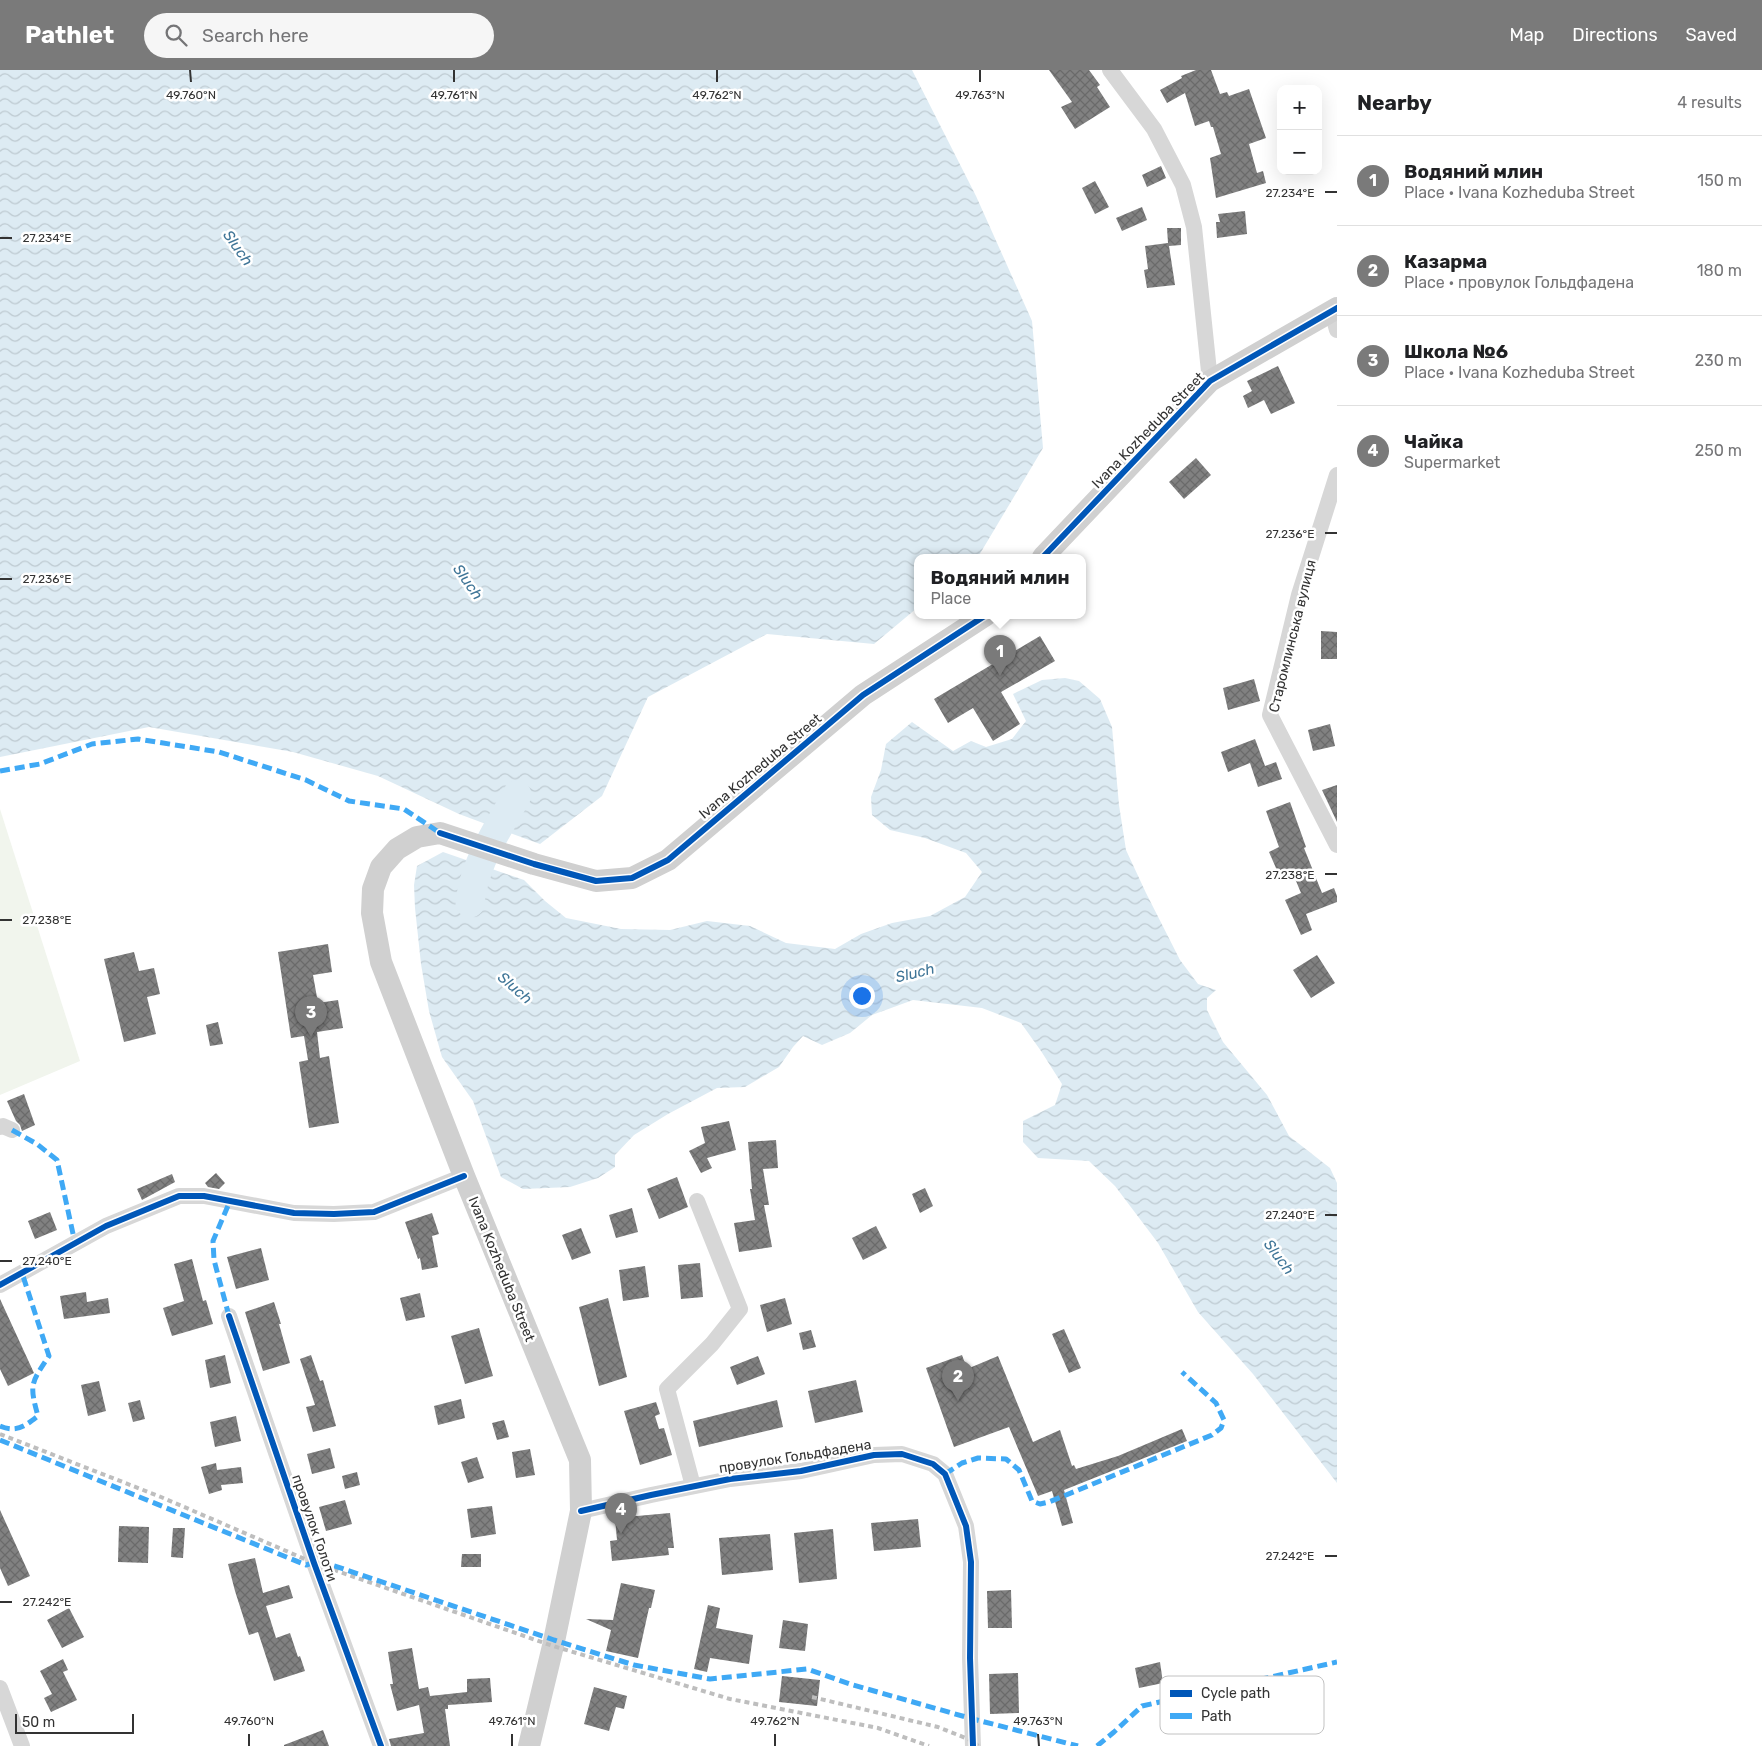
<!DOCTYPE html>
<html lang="en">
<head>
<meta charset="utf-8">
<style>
	:root { --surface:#fff; --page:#f6f6f6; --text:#202124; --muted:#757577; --line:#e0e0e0; --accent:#7a7a7a }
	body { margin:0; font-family:Rubik,sans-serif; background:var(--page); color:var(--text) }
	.controls { position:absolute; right:15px; top:15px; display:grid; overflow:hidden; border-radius:10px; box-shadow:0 5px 20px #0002 }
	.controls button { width:45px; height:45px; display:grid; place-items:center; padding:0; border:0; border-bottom:1px solid var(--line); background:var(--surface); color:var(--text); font:25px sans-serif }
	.scale { position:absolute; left:15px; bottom:12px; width:119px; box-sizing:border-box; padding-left:5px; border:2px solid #333; border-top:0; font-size:14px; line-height:18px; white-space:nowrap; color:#333; -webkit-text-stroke:4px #fff; paint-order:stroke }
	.you { position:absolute; left:861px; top:925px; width:18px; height:18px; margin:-12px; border:4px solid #fff; border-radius:50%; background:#1a73e8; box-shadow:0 0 0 8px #1a73e833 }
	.badge { display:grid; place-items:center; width:32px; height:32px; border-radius:50%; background:var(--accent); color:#fff; font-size:16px; font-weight:700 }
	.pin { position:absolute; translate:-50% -41px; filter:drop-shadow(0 1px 2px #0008) }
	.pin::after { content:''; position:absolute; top:26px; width:18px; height:15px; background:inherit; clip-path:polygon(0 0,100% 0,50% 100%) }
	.popup { position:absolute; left:914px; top:484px; width:172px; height:65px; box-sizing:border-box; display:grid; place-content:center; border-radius:10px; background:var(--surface); filter:drop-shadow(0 1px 4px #0005); font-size:16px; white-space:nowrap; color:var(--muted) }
	.popup b { font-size:19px; color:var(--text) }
	.popup::after { content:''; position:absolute; left:50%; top:100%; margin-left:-10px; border:10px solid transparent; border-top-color:var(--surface) }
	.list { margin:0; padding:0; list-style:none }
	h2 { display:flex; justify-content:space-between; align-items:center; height:65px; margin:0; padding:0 20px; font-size:21px }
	h2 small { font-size:16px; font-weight:400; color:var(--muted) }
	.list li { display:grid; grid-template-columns:32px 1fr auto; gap:15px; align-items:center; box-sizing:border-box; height:90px; padding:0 20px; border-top:1px solid var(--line) }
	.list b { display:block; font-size:19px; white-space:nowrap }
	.list p { margin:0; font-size:16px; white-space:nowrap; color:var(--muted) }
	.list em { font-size:16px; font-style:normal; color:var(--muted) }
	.icon { flex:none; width:28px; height:28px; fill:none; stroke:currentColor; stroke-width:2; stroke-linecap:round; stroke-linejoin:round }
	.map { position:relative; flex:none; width:1337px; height:1676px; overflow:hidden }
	header { display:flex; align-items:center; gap:30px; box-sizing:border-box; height:70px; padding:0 25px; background:var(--accent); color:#fff }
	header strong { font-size:24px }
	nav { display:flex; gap:28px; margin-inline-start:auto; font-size:18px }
	.search { width:350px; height:45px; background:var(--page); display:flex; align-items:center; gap:12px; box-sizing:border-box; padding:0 18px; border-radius:28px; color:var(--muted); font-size:19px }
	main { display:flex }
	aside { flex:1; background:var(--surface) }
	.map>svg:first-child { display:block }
	.green { fill:#f1f5ed }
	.water { fill:url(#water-waves) }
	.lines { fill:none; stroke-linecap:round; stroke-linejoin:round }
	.river { stroke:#ddebf3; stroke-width:29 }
	.building { fill:url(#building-cross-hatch) }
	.street { stroke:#d7d7d7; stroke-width:16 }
	.secondary { stroke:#d0d0d0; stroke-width:22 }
	.rail { stroke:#bebebe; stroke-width:4; stroke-dasharray:5 4; stroke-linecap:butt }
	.quiet { stroke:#3fa9f5; stroke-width:5; stroke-dasharray:10 5; stroke-linecap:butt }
	.cycleway-casing { stroke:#fff; stroke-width:9 }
	.cycleway { stroke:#0057b8; stroke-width:6 }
	.ticks { fill:none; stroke:#333; stroke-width:2 }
	.labels { text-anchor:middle; stroke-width:5; stroke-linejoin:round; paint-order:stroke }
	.street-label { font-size:14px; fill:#333; stroke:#fff }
	.water-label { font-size:15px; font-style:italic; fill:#3f7597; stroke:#fff }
	.key { fill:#fff; stroke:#c2c2c2; stroke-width:1 }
	.key-label { font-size:14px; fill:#333 }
	.ticks-label { font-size:12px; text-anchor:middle; fill:#333; stroke:#fff; stroke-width:5; stroke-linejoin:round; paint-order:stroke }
</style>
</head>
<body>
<header>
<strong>Pathlet</strong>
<div class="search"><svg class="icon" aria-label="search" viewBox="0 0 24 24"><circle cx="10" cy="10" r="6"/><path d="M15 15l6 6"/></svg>Search here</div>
<nav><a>Map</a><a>Directions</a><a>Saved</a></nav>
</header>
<main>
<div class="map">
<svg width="1337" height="1676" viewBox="0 0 1337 1676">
	<defs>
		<pattern id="water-waves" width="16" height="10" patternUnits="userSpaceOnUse" patternTransform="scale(1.25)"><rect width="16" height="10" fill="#ddebf3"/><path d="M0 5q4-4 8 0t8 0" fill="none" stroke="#becad1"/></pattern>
		<pattern id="building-cross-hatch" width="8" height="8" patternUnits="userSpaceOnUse" patternTransform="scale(1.25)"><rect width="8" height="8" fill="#818181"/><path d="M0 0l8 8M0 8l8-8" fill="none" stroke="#6a6a6a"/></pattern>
	</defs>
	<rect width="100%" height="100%" fill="#fff"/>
	<path class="green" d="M0,739L80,991L0,1025Z"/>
	<path class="water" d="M0,0H912L976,126L1032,251L1043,378L978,487H918L917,538L874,574L767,564L648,627L602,726L540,774L459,744L378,706L293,682L149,657L0,687Z
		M1065,608L1079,611L1100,629L1112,657L1119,735L1126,780L1146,823L1180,890L1198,914L1216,920L1207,928V940L1223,972L1267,1025L1289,1066L1330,1098L1337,1113V1413L1253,1304L1198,1242L1158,1173L1115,1116L1089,1091L1038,1088L1023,1072V1051L1055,1035L1062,1014L1041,981L1021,953L982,938L913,930L872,945L850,963L822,975L803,966L793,977L779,997L745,1017L717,1018L668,1044L634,1065L615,1085V1097L598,1108L570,1117L523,1119L501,1107L473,1031L442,987L429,941L421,894L415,838L414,815L417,796L443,782L524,810L545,831L566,848L621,859L670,860L707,851L750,856L786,873L835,879L861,864L892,853L930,846L965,827L982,802L966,783L925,768L890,760L872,745L871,727L881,700L886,674L912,652L953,681L971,671L986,677L1012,669L1026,651L1013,624L1042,610Z"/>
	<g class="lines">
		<path class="river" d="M470,833C474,793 498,759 517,725"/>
	</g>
	<path class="building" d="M1049,0H1089L1100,15L1097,17L1110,37L1075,59L1061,37L1072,32Z
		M1196,0H1211L1220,24L1227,22L1229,26L1249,19L1266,68L1249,74L1257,103L1263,101L1266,113L1216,128L1210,88L1221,84L1213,57H1211L1209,51L1195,56L1185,23L1167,33L1160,20L1182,8L1181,6Z
		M1161,96L1166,108L1147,117L1142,105Z
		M1095,111L1109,137L1095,144L1082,118Z
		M1142,137L1147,150L1122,161L1116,148Z
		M1245,141L1247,164L1217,168L1216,152H1220L1218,144Z
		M1167,158H1181V175L1169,176L1175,215L1147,218L1144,200L1148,199L1145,176L1168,173Z
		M1278,296L1295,333L1271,344L1264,330L1248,338L1243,326L1252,321L1247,311Z
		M1196,388L1211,405L1184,429L1169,412Z
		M1321,561L1337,562V589H1321Z
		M1040,566L1055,591L1001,622L1020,654L993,671L973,638L948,653L934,629Z
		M1254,609L1260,631L1228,640L1223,618Z
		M1330,654L1335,676L1313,681L1308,660Z
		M1255,669L1265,696L1276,692L1282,709L1258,717L1250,693L1228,702L1221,682Z
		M1337,715V752L1322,720Z
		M1290,732L1306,777L1304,778L1322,823L1334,818L1337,826V832L1306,844L1312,860L1301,865L1285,830L1301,823L1291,799L1279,805L1269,782L1279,777L1266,741Z
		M328,874L332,902L313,905L318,933L338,930L343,958L317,962L320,988L329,986L339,1053L309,1058L299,992L308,990L304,966L291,968L278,882Z
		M134,882L139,901L154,898L160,924L147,927L156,964L124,972L104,889Z
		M1317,885L1335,913L1311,928L1293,900Z
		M218,952L223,974L210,976L206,955Z
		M24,1024L35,1055L22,1061L20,1055L16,1051L7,1031Z
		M729,1051L736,1080L707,1088L712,1098L701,1103L689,1081L705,1073L701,1057Z
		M776,1070L778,1098L763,1099L769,1135H764L772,1177L739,1182L734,1153L755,1150L750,1119H752L748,1072Z
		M216,1103L225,1113L219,1119L208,1117L205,1113Z
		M172,1104L175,1112L142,1130L137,1119Z
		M677,1107L688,1137L659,1149L647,1119Z
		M925,1118L933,1136L920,1143L912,1124Z
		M632,1138L638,1162L616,1168L609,1145Z
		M50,1142L57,1160L35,1169L28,1151Z
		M432,1143L439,1164L432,1166L438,1197L422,1200L420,1188L418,1189L405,1152Z
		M876,1156L887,1178L863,1190L852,1168Z
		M581,1158L591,1183L572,1190L562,1165Z
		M261,1178L269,1210L236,1219L227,1187Z
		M192,1189L203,1231L206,1230L213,1254L172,1266L163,1238L184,1231L174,1194Z
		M700,1193L703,1227L681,1229L678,1195Z
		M645,1196L649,1227L623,1231L619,1200Z
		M86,1222L87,1232L108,1228L110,1243L64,1249L60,1226Z
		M420,1223L425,1247L406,1251L400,1228Z
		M608,1228L627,1307L599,1316L579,1237Z
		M785,1228L792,1254L767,1262L760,1235Z
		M0,1229L34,1303L8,1316L0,1299Z
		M274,1232L281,1254H279L290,1293L263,1301L245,1242Z
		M479,1258L493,1306L465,1314L451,1266Z
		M1064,1259L1081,1298L1069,1303L1052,1264Z
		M811,1260L816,1277L803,1280L799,1263Z
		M225,1285L231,1313L210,1318L205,1290Z
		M311,1285L320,1311L323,1310L336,1356L313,1362L306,1337L315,1335L300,1289Z
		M962,1285L967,1299L998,1286L1033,1372L1060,1360L1072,1396L1074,1395L1076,1399L1118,1386L1182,1359L1187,1371L1064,1420L1073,1453L1062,1456L1052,1421L1038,1426L1009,1357L954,1377L926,1298Z
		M758,1286L765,1304L737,1315L730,1297Z
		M856,1310L863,1342L815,1353L808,1321Z
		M99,1311L106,1341L88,1346L81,1315Z
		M461,1329L465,1348L438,1355L434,1336Z
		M140,1330L145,1349L133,1352L128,1333Z
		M777,1330L783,1357L699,1377L693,1351Z
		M656,1332L660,1344L655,1346L659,1359L664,1358L672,1385L640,1395L624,1341Z
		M236,1346L241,1371L215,1377L210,1352Z
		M504,1350L509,1367L497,1370L492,1353Z
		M330,1378L335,1398L312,1404L307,1384Z
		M530,1379L535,1405L516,1408L512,1382Z
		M477,1387L484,1408L468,1413L461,1392Z
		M216,1393L217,1400L241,1397L243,1413L221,1415L222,1420L209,1424L201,1397Z
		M357,1402L360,1415L345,1419L342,1406Z
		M345,1430L352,1454L326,1461L319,1437Z
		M492,1436L496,1464L471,1468L467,1439Z
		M0,1440L30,1506L8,1516L0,1498Z
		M670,1443L674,1478H668L669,1485L612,1491L610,1471L617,1470L615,1448Z
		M918,1449L921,1477L874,1481L871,1453Z
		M119,1456L149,1457L148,1493L118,1492Z
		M173,1458H185L183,1488L171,1487Z
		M833,1459L837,1509L799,1513L794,1463Z
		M770,1464L773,1500L722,1505L719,1468Z
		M462,1484H481V1497H461Z
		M255,1488L263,1523L289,1515L293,1528L266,1536L276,1568L290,1563L298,1587L300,1586L305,1601L274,1611L258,1562L249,1565L235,1521L228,1494Z
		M621,1513L655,1520L651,1538H649L638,1588L606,1581L611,1560L586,1549L613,1550Z
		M1011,1520L1012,1558H988L987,1521Z
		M708,1535L720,1538L716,1558L753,1565L749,1594L710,1588L707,1602L694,1599Z
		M69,1538L84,1567L62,1578L47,1550Z
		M783,1550L808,1554L805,1581L779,1578Z
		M412,1578L419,1619L428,1617L430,1626L467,1622V1609L490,1608L492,1632L448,1635V1639H445L450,1676H391L389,1669L424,1663L419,1635L397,1641L390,1614H393L388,1582Z
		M63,1589L68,1600L63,1602L77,1630L51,1642L44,1628L52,1624L40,1601Z
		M1160,1592L1163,1613L1139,1618L1135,1598Z
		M1018,1603L1019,1643L990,1644L989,1604Z
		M782,1606L820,1610L817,1636L779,1632Z
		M594,1617L627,1626L624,1639L616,1637L609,1661L584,1654Z
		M323,1660L329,1676H284V1675Z"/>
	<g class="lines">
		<path class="street" d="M1110,0L1154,59L1183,115L1194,157L1210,311
			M1332,242L1337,260
			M1337,405L1299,525L1270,645L1337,775
			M0,1057L3,1056L12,1060
			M0,1215L106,1156L179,1126H204L294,1143L334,1144L374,1142L464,1106
			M229,1246L314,1493L381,1676
			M693,1416L667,1319L712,1274L740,1239L697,1131
			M581,1441L651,1425L730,1409L801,1401L874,1385L902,1384L933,1394L945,1404L966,1456L971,1492L970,1588L973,1676
			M0,1618L22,1676"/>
		<path class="secondary" d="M1043,487L1210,311L1337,238
			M529,1676L553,1576L581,1441L580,1390L464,1106L381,892L372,843L373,819L381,797L397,779L417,767L440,763L534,794L596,811L632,808L668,790L863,625L986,545"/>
		<path class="rail" d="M0,1364L161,1427L314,1493L553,1576L730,1629L878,1658L929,1676
			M812,1627L938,1657L973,1671L978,1676"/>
		<path class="quiet" d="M0,701L40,694L92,674L138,669L219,682L306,710L349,731L404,739L440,763
			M12,1060L37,1074L57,1090L75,1173
			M229,1246L214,1190L213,1171L230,1131
			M0,1356C17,1363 25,1356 38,1346C29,1314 31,1313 49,1286L22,1203
			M0,1370L306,1495L320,1491L554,1570L634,1595L710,1609L807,1599L853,1615L973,1649L1078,1676
			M945,1404L962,1393L978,1388L1006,1389L1019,1400L1032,1431L1040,1434L1049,1432L1212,1365L1221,1358L1224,1350L1216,1333L1182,1302
			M1097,1676L1114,1662L1142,1636L1337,1592"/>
		<g class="cycleway-casing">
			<path id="cycleway" d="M1043,487L1210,311L1337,238
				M440,763L534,794L596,811L632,808L668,790L863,625L986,545
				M0,1215L106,1156L179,1126H204L294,1143L334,1144L374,1142L464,1106
				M229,1246L314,1493L381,1676
				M581,1441L651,1425L730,1409L801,1401L874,1385L902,1384L933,1394L945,1404L966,1456L971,1492L970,1588L973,1676"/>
		</g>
		<use href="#cycleway" class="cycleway"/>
	</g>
	<path class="ticks" d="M190,0L191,12M454,0V12M717,0V12M980,0V12M1325,122H1337M0,168H12M1325,463H1337M0,509H12M1325,804H1337M0,850H12M1325,1145H1337M0,1191H12M1325,1486H1337M0,1532H12M249,1664V1676M512,1664V1676M775,1664V1676M1038,1664L1039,1676"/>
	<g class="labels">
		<g class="street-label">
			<text transform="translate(1148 360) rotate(-46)" y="5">Ivana Kozheduba Street</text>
			<text transform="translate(1292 566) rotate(-76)" y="5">Старомлинська вулиця</text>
			<text transform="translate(760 696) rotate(-40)" y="5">Ivana Kozheduba Street</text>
			<text transform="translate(502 1199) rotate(68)" y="5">Ivana Kozheduba Street</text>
			<text transform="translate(795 1386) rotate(-9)" y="5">провулок Гольдфадена</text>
			<text transform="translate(315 1458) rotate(71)" y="5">провулок Голоти</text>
		</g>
		<g class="water-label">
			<text transform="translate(238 178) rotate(55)" y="5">Sluch</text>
			<text transform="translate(468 512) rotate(55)" y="5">Sluch</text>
			<text transform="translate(915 903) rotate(-14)" y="5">Sluch</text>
			<text transform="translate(515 918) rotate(41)" y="5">Sluch</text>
			<text transform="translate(1279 1187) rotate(53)" y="5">Sluch</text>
		</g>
	</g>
	<rect x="1160" y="1606" width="164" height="58" rx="8" class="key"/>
	<rect x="1170" y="1620" width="22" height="7" fill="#0057b8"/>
	<rect x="1170" y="1643" width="22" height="6" fill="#3fa9f5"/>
	<g class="key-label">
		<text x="1201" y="1628">Cycle path</text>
		<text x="1201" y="1651">Path</text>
	</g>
	<g class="ticks-label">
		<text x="191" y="29">49.760°N</text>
		<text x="454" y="29">49.761°N</text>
		<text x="717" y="29">49.762°N</text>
		<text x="980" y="29">49.763°N</text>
		<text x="1290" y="127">27.234°E</text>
		<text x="47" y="172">27.234°E</text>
		<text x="1290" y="468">27.236°E</text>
		<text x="47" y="513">27.236°E</text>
		<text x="1290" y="809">27.238°E</text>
		<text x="47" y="854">27.238°E</text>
		<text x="1290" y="1149">27.240°E</text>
		<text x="47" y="1195">27.240°E</text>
		<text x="1290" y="1490">27.242°E</text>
		<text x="47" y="1536">27.242°E</text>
		<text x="249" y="1655">49.760°N</text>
		<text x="512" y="1655">49.761°N</text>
		<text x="775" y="1655">49.762°N</text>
		<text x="1038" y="1655">49.763°N</text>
	</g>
</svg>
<div class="controls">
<button>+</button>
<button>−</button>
</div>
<div class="scale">50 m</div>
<div class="you"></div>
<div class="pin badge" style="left:1000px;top:606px">1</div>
<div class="popup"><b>Водяний млин</b>Place</div>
<div class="pin badge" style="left:958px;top:1331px">2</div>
<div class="pin badge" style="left:311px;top:967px">3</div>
<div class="pin badge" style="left:621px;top:1464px">4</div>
</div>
<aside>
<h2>Nearby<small>4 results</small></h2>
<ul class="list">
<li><span class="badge">1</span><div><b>Водяний млин</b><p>Place · Ivana Kozheduba Street</p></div><em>150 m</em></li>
<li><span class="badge">2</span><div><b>Казарма</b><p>Place · провулок Гольдфадена</p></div><em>180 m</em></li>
<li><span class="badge">3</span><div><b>Школа №6</b><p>Place · Ivana Kozheduba Street</p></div><em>230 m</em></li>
<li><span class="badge">4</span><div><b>Чайка</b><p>Supermarket</p></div><em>250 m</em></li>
</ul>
</aside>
</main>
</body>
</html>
